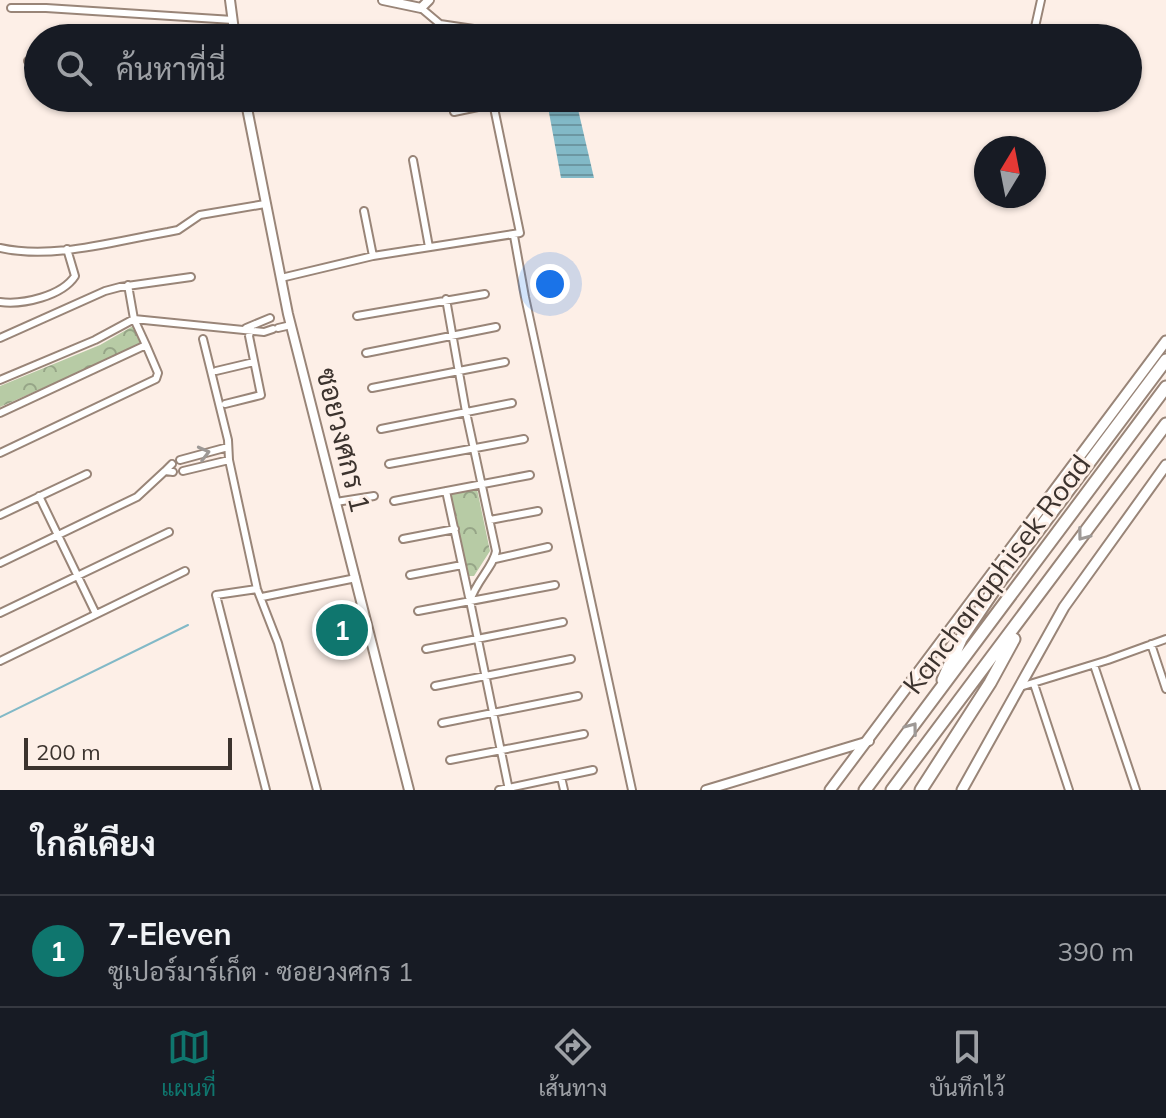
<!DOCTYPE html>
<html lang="th">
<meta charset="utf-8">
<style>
body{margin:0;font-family:Mulish,Sarabun,sans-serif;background:#20242c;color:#f1f3f6}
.compass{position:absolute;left:974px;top:136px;width:72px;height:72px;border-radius:50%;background:#171b24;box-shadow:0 2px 6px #0004;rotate:10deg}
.scale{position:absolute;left:24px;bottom:20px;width:208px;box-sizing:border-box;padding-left:8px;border:4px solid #3c332e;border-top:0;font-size:22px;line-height:28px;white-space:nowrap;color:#3c332e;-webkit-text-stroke:6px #fdefe7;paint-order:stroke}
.you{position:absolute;left:550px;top:284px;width:28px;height:28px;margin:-20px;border:6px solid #fff;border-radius:50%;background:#1a73e8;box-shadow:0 0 0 12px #1a73e833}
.badge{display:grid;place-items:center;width:52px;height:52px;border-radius:50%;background:#0f766e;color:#fff;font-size:26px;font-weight:700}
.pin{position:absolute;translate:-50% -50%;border:4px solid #fff;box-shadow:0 2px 8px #0006}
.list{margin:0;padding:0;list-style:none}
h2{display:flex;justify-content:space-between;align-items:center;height:104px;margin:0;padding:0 32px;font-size:34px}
h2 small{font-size:26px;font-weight:400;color:#9ea1a6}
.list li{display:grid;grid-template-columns:52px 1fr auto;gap:24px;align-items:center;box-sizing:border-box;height:112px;padding:0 32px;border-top:2px solid #363941}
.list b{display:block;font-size:30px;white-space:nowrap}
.list p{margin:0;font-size:26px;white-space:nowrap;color:#9ea1a6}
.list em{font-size:26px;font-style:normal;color:#9ea1a6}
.icon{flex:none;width:44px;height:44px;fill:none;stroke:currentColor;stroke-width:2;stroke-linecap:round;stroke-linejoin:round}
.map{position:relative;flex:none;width:1166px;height:790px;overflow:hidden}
.search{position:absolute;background:#171b24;box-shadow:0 2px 6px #0004;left:24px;right:24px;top:24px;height:88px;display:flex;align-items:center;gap:20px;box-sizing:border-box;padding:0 28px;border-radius:44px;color:#9ea1a6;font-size:30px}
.sheet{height:216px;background:#171b24}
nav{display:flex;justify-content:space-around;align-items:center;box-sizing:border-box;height:112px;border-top:2px solid #363941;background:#171b24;font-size:22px;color:#9ea1a6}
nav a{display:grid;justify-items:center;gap:4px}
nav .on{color:#0f766e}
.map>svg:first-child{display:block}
.forest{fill:url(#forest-crowns)}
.water{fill:url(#water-rules)}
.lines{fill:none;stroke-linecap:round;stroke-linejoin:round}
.stream{stroke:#82b9c7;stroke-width:2}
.minor-casing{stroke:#998578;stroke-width:10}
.tertiary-casing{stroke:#998578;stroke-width:12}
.secondary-casing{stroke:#998578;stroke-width:13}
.motorway-casing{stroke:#998578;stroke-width:15}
.minor{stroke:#fff;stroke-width:6}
.tertiary{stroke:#fff;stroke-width:8}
.secondary{stroke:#fff;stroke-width:9}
.motorway{stroke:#fff;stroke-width:11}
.oneway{stroke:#9e9996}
.labels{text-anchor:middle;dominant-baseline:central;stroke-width:6;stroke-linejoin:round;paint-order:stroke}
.street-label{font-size:28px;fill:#3c332e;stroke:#fdefe7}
</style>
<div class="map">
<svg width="1166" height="790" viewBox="0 0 1166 790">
<defs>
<pattern id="forest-crowns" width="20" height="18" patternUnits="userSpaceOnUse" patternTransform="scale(2)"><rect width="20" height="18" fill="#b7cba5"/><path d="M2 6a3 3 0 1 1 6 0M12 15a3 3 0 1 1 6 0" fill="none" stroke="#96a587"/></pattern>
<pattern id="water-rules" width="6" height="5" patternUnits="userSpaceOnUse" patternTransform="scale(2)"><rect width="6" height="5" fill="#82b9c7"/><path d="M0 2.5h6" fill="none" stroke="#6c97a2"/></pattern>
</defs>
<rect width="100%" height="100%" fill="#fdefe7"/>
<path class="forest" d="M133 326 143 344 0 407V386L100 345Z
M477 489 490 551 474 576H468L451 494Z"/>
<path class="water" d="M577 105 594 178H561L548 107Z"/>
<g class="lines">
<path class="stream" d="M0 717 188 625"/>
<g class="minor-casing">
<path id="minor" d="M11 8H46L233 20
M421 8 440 24 534 38
M1021 32 1035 27 1041 0
M28 61H38
M454 112 521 98
M413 160 429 247
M364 211 373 256
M514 236 525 297 632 790
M0 248C53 260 115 241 168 232L178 230 200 215 265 204
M281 278 373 256 520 233 492 98
M446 299 466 412 496 551C494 566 476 581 470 601L509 790
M0 302C23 305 62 296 75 276L67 249
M357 316 485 294
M246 328 270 318
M278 328 291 325
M0 338 105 291 120 287 191 277
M203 339 228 440 229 460 257 589 278 643 317 790
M366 353 496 327
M216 371 254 362
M0 380 95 340 134 319 264 332 273 329
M372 388 505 362
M225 404 261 395 249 336 251 329
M0 413 146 345 134 319 128 285
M381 429 512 403
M0 453 156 379 158 373 146 345
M180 460 228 447
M172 464 165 471 173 472
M389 464 524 439
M183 471 229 460
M446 491 469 597
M39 496 96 614
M394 501 530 475
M336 502 374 496
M0 515 87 474
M490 520 538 511
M403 539 455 529
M495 559 548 547
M0 563 137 497 165 471
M410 575 462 565
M257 589 216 595 266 790
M262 597 356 578
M418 611 555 585
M0 613 169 532
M1151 644 1166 689
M426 649 563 622
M0 661 185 571
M1094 665 1136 790
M1034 684 1069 790
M435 686 571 659
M1020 687 1108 660 1166 639
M442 723 578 696
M450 760 584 734
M561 777 564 790
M499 790 593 770"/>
</g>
<g class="tertiary-casing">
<path id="tertiary" d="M230 0 235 38
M383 0 421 8 429 0
M245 98 288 314 409 790
M706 790 869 741"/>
</g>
<g class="secondary-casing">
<path id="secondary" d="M830 790 1166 341
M962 790 1064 607 1166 465"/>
</g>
<g class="motorway-casing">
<path id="motorway" d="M943 680 961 639 998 584 1166 360
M865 790 1166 387
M892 790 1166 424
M921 790 990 683 1014 639"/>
</g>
<use href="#minor" class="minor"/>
<use href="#tertiary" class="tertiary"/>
<use href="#secondary" class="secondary"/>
<use href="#motorway" class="motorway"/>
</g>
<defs><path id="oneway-chevron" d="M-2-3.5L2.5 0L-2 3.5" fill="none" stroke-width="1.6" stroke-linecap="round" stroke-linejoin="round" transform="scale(2)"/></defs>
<g class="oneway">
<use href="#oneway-chevron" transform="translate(204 453) rotate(-14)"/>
<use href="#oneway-chevron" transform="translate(1083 535) rotate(127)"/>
<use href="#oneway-chevron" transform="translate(912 728) rotate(-53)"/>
</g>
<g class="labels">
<g class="street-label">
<text transform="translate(344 440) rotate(76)">ซอยวงศกร 1</text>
<text transform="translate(996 574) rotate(-53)">Kanchanaphisek Road</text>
</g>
</g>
</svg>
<svg class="compass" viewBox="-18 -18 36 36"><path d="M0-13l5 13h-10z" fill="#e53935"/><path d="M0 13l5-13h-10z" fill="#9ea1a6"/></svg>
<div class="scale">200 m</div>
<div class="you"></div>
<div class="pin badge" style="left:342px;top:630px">1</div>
<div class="search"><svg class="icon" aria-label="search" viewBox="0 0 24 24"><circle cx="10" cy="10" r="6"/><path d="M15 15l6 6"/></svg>ค้นหาที่นี่</div>
</div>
<section class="sheet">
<h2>ใกล้เคียง<small></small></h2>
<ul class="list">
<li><span class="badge">1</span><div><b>7-Eleven</b><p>ซูเปอร์มาร์เก็ต · ซอยวงศกร 1</p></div><em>390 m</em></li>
</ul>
</section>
<nav>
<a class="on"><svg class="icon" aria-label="map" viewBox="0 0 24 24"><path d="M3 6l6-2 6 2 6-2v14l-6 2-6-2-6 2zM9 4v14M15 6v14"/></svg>แผนที่</a>
<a><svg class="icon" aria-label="directions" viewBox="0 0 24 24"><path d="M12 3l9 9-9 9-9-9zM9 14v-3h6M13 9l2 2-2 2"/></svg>เส้นทาง</a>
<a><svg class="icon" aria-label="saved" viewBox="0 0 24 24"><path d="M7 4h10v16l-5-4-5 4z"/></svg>บันทึกไว้</a>
</nav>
